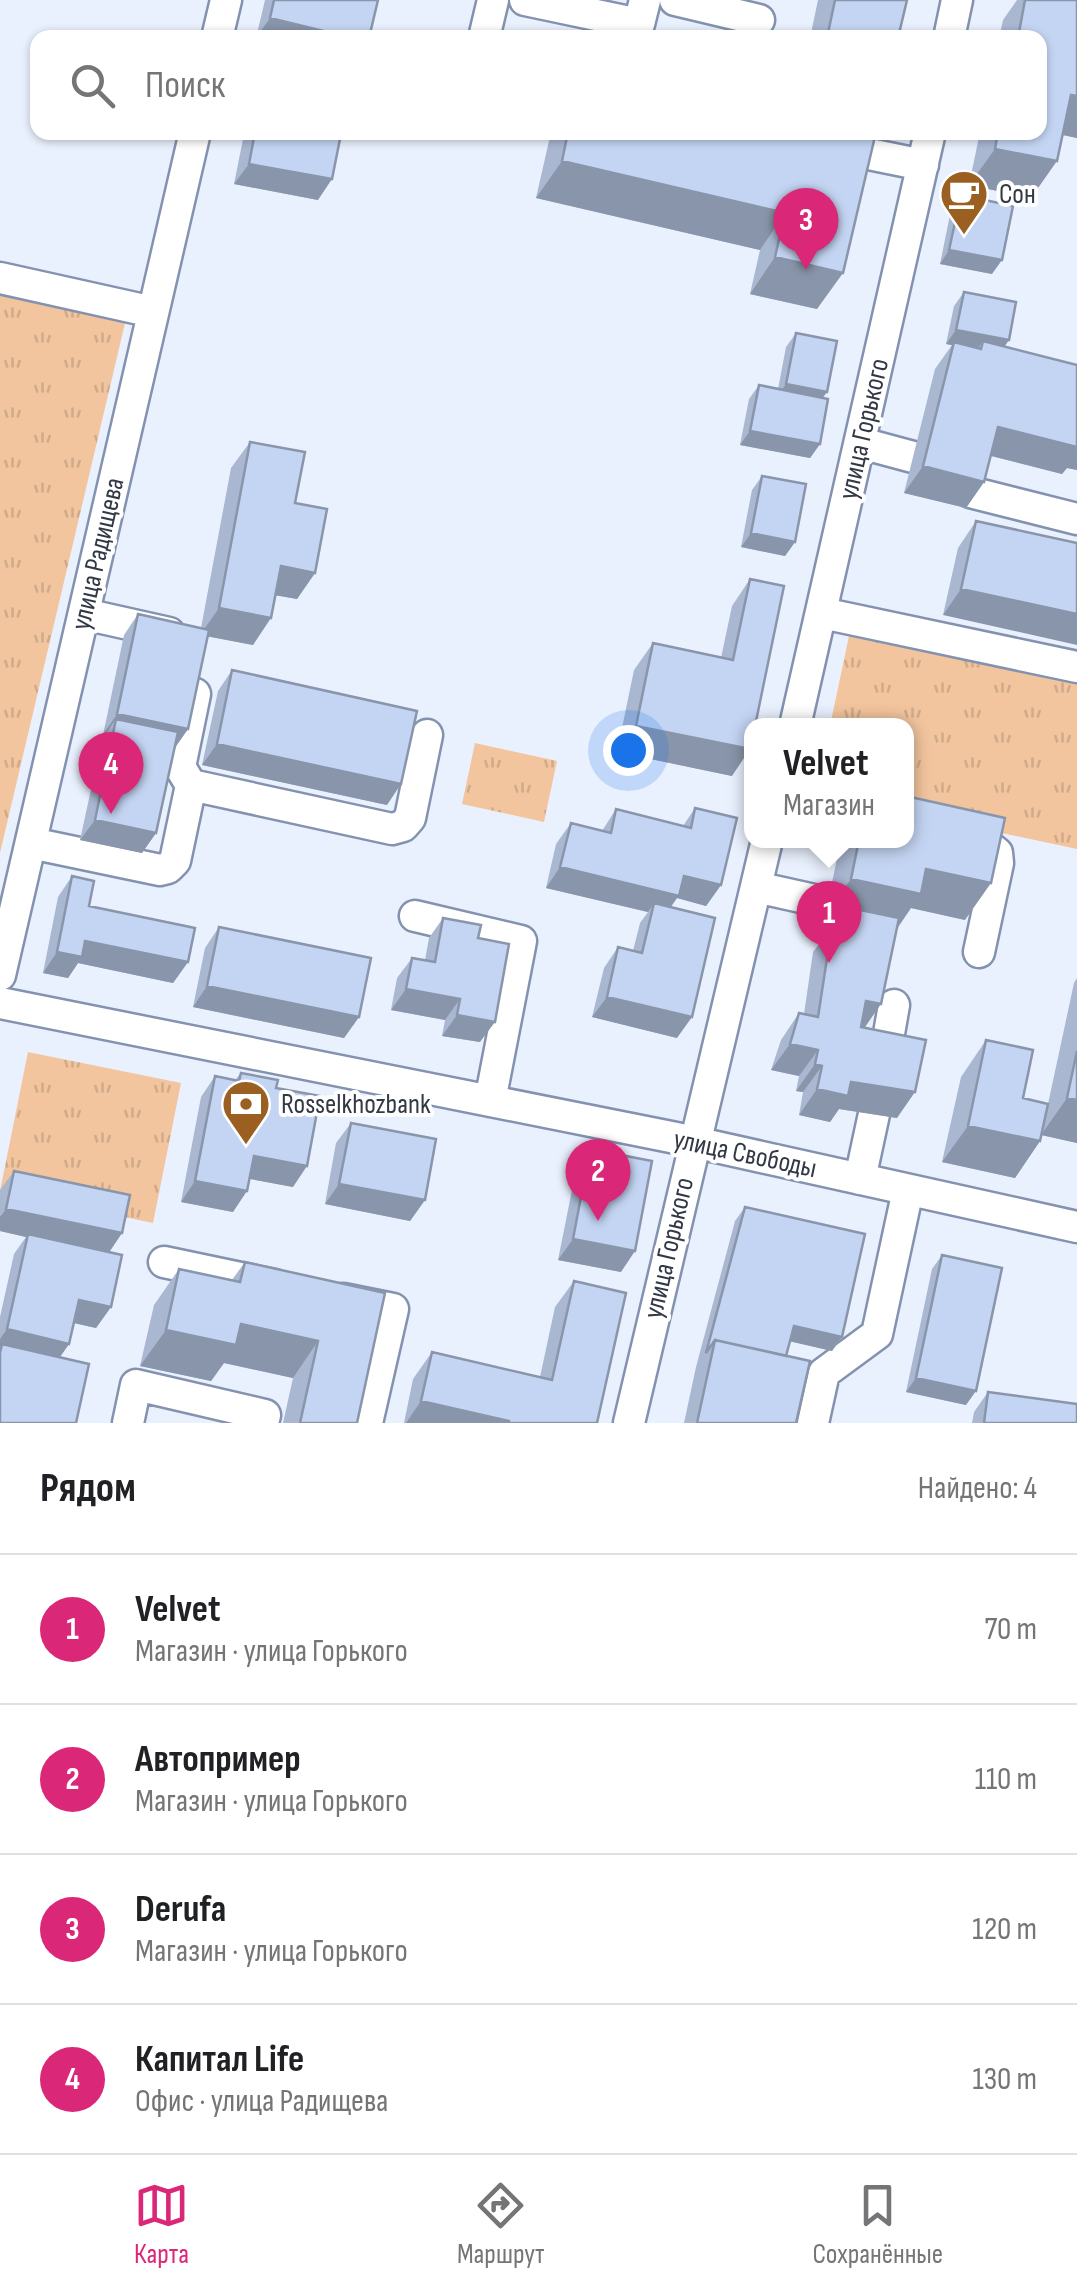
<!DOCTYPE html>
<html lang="ru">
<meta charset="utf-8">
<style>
body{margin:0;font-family:"Sofia Sans Condensed",sans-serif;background:#f6f6f6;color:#202124}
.you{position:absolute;left:628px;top:750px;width:35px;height:35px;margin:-25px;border:8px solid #fff;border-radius:50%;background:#1a73e8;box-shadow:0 0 0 15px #1a73e833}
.badge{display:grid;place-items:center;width:65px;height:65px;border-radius:50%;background:#db2777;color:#fff;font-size:32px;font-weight:700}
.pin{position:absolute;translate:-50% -82px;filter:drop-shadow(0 2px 5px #0008)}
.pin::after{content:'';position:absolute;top:52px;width:35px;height:30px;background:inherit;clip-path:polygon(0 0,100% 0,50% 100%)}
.popup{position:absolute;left:744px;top:718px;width:170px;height:130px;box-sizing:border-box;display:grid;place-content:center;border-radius:20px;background:#fff;filter:drop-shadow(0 2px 8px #0005);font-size:32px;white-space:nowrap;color:#757577}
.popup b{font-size:38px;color:#202124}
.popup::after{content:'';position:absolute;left:50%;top:100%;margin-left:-20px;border:20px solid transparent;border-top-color:#fff}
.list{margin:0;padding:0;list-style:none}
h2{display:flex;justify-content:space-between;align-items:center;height:130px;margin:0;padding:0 40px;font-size:42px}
h2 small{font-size:32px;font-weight:400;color:#757577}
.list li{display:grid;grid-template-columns:65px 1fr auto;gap:30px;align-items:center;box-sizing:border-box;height:150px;padding:0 40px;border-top:2px solid #e0e0e0}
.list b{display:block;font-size:38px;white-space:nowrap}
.list p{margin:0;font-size:32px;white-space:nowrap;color:#757577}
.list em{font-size:32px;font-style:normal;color:#757577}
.icon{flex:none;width:55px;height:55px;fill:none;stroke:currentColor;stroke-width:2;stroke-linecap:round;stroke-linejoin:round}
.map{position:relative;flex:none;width:1077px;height:1423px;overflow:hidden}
.search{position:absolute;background:#fff;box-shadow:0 2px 8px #0004;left:30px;right:30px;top:30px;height:110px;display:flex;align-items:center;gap:25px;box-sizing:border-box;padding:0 35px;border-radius:20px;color:#757577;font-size:38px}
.sheet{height:730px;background:#fff}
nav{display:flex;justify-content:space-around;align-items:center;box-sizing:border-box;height:140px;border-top:2px solid #e0e0e0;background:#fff;font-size:28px;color:#757577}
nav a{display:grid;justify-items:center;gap:5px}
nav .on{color:#db2777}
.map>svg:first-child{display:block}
.park{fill:url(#park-tufts)}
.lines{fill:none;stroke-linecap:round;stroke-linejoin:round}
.minor-casing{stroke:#8393af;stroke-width:35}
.minor{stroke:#fff;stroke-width:30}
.wall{fill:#a9b7d1}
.shaded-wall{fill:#8995aa}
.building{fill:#c4d5f3;stroke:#8995aa;stroke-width:2.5}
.labels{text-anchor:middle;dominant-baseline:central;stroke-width:8;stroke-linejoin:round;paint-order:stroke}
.poi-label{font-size:28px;fill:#323945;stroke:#fff;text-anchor:start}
.street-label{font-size:28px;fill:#323945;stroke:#fff}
</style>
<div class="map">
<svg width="1077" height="1423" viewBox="0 0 1077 1423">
<defs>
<pattern id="park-tufts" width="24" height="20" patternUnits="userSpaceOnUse" patternTransform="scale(2.5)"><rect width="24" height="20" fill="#f2c59e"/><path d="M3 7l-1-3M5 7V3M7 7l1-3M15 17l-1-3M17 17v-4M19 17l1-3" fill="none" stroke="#d0aa89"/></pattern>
</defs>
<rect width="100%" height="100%" fill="#eaf1fe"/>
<path class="park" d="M0 289 126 319 0 853Z
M850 631 1077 679V849L907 813 906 726H830Z
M475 743 557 761 544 822 462 804Z
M28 1052 181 1083 153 1223 0 1191Z"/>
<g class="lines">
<g class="minor-casing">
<path id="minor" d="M525 0 639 24 645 0
M675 0 759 20
M217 38 226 0
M484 38 493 0
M949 38 957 0
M854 151 923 165
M0 278 153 312
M861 443 913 457
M970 492 1077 519
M822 613 1077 667
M84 614 169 633
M795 726 930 132
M191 785 180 767 195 694
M906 830 992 849 997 853 998 863 979 952
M31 843 160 870 168 868 175 861 191 785 392 829 403 826 410 818 427 735
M756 887 828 903
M415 916 521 941 490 1101
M0 975 195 132
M0 1003 676 1138 1077 1227
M884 1062 894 1005
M860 1179 874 1114
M164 1262 274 1285
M343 1299 393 1309 367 1423
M128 1423 136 1385 265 1415 263 1423
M629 1423 767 840
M813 1423 824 1373 877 1334 908 1190"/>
</g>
<use href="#minor" class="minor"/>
</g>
<path class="wall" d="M265 0H378L369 38H256Z
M818 0H907L898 38H810Z
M1017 0H1077V138L1062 135 1031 198 969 185 980 132H1040V38H999L1003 20Z
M247 132H330L318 200 234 184 243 139Z
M551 132H876L817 309 750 294 760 250 536 198Z
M961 195 992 274 940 264 951 210Z
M964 292 1009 340 1004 347 1077 365V470L1067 468 1062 474 991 456 984 482 966 508 904 493 935 369 952 345 946 344 954 306Z
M796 333 823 398 820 444 810 458 740 445 749 399 759 385 778 389 786 347Z
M250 442 295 503 315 573 297 599 276 595 253 645 207 636 188 729 175 748 156 833 142 853 80 840 102 739 105 735H103L124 635 138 614 201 628 231 468Z
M762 476 795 542 785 556 741 547 752 490Z
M976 521 1077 543 943 615 958 548Z
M750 579 732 776 617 752 634 670 653 643 721 658 732 606Z
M232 670 387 805 202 765 218 691Z
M695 808 721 885 706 906 677 898 671 907 677 1038 592 1017 604 968 618 947 633 951 640 923 648 912 546 888 556 844 571 823 602 831 616 809 683 826Z
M841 840H906L965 920 911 908 897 929 865 1027 897 1118 839 1109 830 1122 799 1115 803 1092 796 1091 799 1076 771 1070 781 1040 799 1013 804 1014 813 952 820 943 822 932 833 917 825 915Z
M72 876 89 906 188 962 173 983 78 963 68 978 43 973 58 897Z
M443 918 478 938 480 1042 442 1036 445 1020 391 1010 397 978 412 958 425 960 429 938Z
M219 927 359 1017 344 1038 193 1007 205 948Z
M1077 978V1143L1042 1135 1040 1141 1015 1178 942 1162 961 1077 986 1040 1023 1098 1048 1104 1074 983Z
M241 1073 276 1088 293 1187 250 1179 233 1212 181 1202 201 1097 215 1076 235 1080Z
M351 1123 425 1200 410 1221 325 1204 336 1143Z
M590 1149 621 1272 558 1260 576 1170Z
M14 1171 122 1233 109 1252 111 1307 96 1328 74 1323 69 1344 60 1357 0 1423V1317L14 1254 26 1237 0 1231V1190Z
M745 1207 842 1337 832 1351 790 1341 786 1356 796 1423H684L696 1367 735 1221Z
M942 1255 966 1405 906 1392 932 1269Z
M245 1262 385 1293 357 1423H283L293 1378 224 1363 211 1381 140 1366 154 1305 179 1269 232 1280Z
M574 1281 597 1423H404L413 1379 432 1352 540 1377 555 1307Z
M988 1392 1077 1423H972L974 1412Z"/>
<path class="shaded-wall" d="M270 18 352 38H256Z
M1071 95 1077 96V138L1045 131Z
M995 149 1057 161 1031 198 969 185Z
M562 161 785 213 760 250 536 198Z
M249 164 332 179 318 200 234 184Z
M949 250 1002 260 992 274 940 264Z
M775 257 843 273 817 309 750 294Z
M956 330 1009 340 999 354 983 341 977 350 946 344Z
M786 384 827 392 817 406 776 398Z
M998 427 1077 447V470L1067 468 1062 474 980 453Z
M750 431 820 444 810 458 740 445Z
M923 466 984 482 966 508 904 493Z
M751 533 795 542 785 556 741 547Z
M281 566 315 573 297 599 262 593Z
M961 589 1077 614V645L943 615Z
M219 608 271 618 253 645 200 635Z
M117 714 188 729 173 750 116 719 105 735H103Z
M636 726 750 749 732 776 617 752Z
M217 744 401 784 387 805 202 765Z
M95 820 156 833 142 853 80 840Z
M560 867 684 876 721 885 706 906 677 898 664 916 654 903 648 912 546 888Z
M926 869 991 883 965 920 911 908 895 931 841 906 833 917 825 915 851 879Z
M85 941 188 962 173 983 78 963 68 978 43 973 57 952Z
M207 986 359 1017 344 1038 193 1007Z
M406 989 460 999 445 1020 391 1010Z
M607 997 692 1017 677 1038 592 1017Z
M866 1001 881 1004 863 1030 848 1027Z
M457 1015 495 1022 480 1042 442 1036Z
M790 1044 818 1050 799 1076 771 1070Z
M815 1064 822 1066 803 1092 796 1091Z
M851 1082 915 1092 897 1118 839 1109 830 1122 799 1115 817 1089Z
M1067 1098 1077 1100V1143L1041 1135Z
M968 1126 1040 1141 1015 1178 942 1162Z
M254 1156 307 1166 293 1187 240 1177Z
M195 1181 247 1191 233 1212 181 1202Z
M339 1184 425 1200 410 1221 325 1204Z
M6 1209 122 1233 108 1254 28 1234 26 1237 0 1231V1217Z
M573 1239 635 1251 621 1272 558 1260Z
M79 1300 111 1307 96 1328 65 1321Z
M241 1324 318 1341 293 1378 224 1363 211 1381 140 1366 166 1330Z
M794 1326 842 1337 832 1351 784 1340Z
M7 1329 69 1344 55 1364 2 1344 0 1347V1339Z
M916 1378 976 1391 966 1405 906 1392Z
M421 1401 509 1421 508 1423H406Z"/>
<path class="building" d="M274 0H378L369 38H352L270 18Z
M835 0H907L898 38H827Z
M1025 0H1077V96L1071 95 1057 161 995 149 998 132H1040V38H1018Z
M255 132H330L341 134 332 179 249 164Z
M568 132H797L804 134V132H876L843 273 775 257 785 213 562 161Z
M961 195 1013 206 1002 260 949 250Z
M964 292 1016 302 1009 340 956 330Z
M796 333 837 341 827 392 786 384Z
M983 341 1077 365V447L998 427 984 482 923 466 954 342 981 349Z
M759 385 828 399 820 444 750 431Z
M250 442 305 452 295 503 327 509 315 573 281 566 271 618 219 608Z
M762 476 806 484 795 542 751 533Z
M976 521 1077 543V614L961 589Z
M750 579 784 586 755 726H752L750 749 636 726 653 643 733 660Z
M138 614 209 630 188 729 117 714Z
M232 670 417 711 401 784 217 744Z
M116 719 178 732 156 833 95 820Z
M906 796 1005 818 991 883 926 869 921 894 851 879 859 840H906Z
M695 808 737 818 721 885 684 876 679 896 560 867 571 823 611 833 616 809 691 828Z
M72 876 94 881 89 906 195 928 188 962 85 941 82 957 57 952Z
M654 903 715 918 692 1017 607 997 618 947 642 953Z
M841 906 899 918 881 1004 866 1001 861 1027 926 1040 915 1092 851 1082 848 1096 817 1089 822 1066 815 1064 818 1050 790 1044 799 1013 818 1017 832 926 836 927Z
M443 918 481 925 478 938 509 944 495 1022 457 1015 460 999 406 989 412 958 435 962Z
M219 927 371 958 359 1017 207 986Z
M986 1040 1033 1050 1023 1098 1048 1104 1040 1141 968 1126Z
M1077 1051V1100L1067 1098Z
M241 1073 278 1080 276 1088 320 1096 307 1166 254 1156 247 1191 195 1181 215 1076 239 1081Z
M351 1123 436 1139 425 1200 339 1184Z
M590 1149 652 1161 635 1251 573 1239Z
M14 1171 130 1195 122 1233 6 1209Z
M745 1207 865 1234 842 1337 794 1326 786 1356 715 1340 706 1353Z
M28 1234 122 1255 111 1307 79 1300 69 1344 7 1329Z
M942 1255 1002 1268 976 1391 916 1378Z
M245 1262 385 1293 357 1423H300L318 1341 241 1324 236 1345 166 1330 179 1269 240 1282Z
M574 1281 626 1293 597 1423H509V1421L421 1401 432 1352 552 1380Z
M715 1340 810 1361 796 1423H697Z
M2 1344 89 1364 76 1423H0V1353Z
M988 1392 1077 1404V1423H984Z"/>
<defs>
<g id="cafe-pin" transform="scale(2.5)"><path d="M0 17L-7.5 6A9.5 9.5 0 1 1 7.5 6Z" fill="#9b6021" stroke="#fff"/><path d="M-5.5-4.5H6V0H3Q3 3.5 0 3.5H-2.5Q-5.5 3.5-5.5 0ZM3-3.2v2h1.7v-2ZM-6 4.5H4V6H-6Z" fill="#fff"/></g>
<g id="bank-pin" transform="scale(2.5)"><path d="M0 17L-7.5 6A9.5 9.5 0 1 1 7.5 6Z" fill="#9b6021" stroke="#fff"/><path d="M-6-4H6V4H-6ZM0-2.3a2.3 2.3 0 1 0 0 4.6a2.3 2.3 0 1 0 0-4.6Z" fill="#fff"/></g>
</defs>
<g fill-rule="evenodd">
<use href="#cafe-pin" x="964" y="194"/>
<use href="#bank-pin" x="246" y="1104"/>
</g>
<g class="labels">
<g class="poi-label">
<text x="999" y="194">Сон</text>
<text x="281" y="1104">Rosselkhozbank</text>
</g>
<g class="street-label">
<text transform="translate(864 429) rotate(-77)">улица Горького</text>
<text transform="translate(98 554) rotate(-77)">улица Радищева</text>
<text transform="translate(745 1154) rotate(12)">улица Свободы</text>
<text transform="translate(669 1248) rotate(-77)">улица Горького</text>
</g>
</g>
</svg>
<div class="you"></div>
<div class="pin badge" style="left:829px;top:963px">1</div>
<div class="popup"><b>Velvet</b>Магазин</div>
<div class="pin badge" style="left:598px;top:1221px">2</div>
<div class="pin badge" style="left:806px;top:270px">3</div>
<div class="pin badge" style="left:111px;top:814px">4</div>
<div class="search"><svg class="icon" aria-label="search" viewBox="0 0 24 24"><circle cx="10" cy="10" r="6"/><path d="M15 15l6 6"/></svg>Поиск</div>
</div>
<section class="sheet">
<h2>Рядом<small>Найдено: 4</small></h2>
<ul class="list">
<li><span class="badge">1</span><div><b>Velvet</b><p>Магазин · улица Горького</p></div><em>70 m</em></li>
<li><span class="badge">2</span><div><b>Автопример</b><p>Магазин · улица Горького</p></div><em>110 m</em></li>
<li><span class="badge">3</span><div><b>Derufa</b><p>Магазин · улица Горького</p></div><em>120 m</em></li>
<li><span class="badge">4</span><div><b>Капитал Life</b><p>Офис · улица Радищева</p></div><em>130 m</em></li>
</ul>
</section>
<nav>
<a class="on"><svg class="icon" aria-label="map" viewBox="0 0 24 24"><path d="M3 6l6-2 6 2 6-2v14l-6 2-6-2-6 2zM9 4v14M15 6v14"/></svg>Карта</a>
<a><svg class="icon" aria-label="directions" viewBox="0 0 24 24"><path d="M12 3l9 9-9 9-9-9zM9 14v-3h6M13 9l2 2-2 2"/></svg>Маршрут</a>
<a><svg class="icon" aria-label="saved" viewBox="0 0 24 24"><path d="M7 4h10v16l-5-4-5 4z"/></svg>Сохранённые</a>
</nav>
